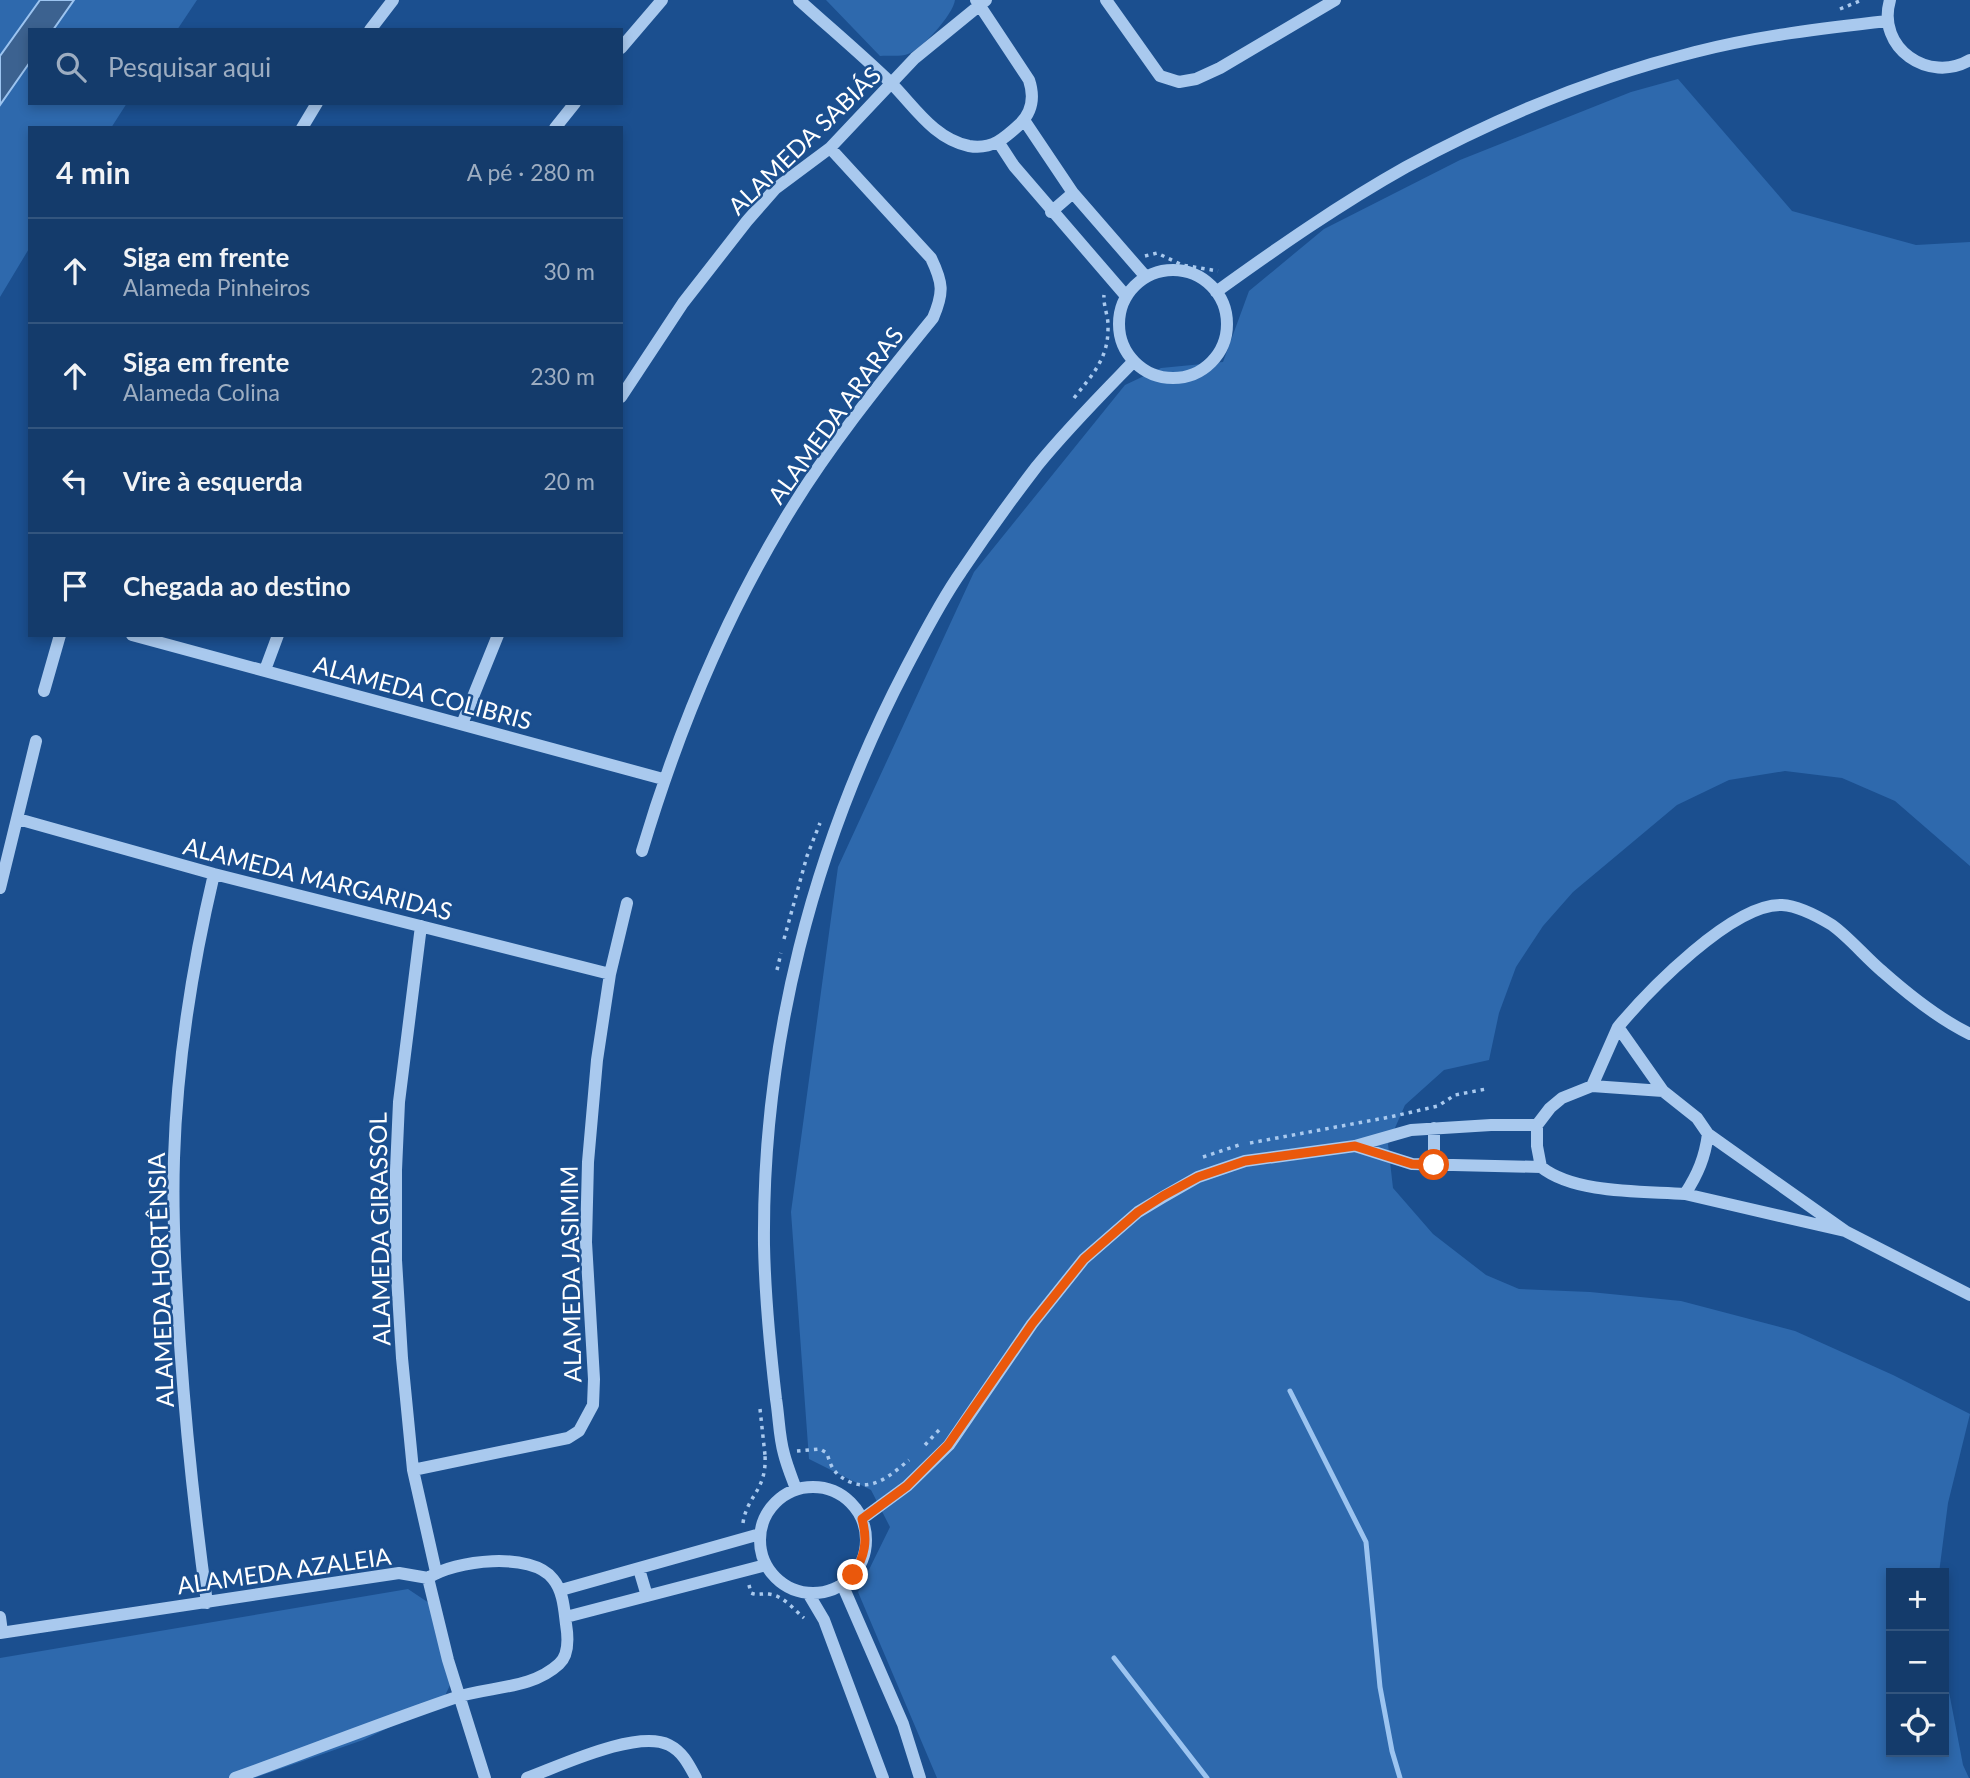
<!DOCTYPE html>
<html lang="pt">
<meta charset="utf-8">
<style>
body{margin:0;font-family:Lato,sans-serif;background:#214673;color:#f1f3f6}
.controls{position:absolute;right:21px;bottom:21px;display:grid;overflow:hidden;border-radius:0px;box-shadow:0 4px 10px #0003}
.controls button{width:63px;height:63px;display:grid;place-items:center;padding:0;border:0;border-bottom:2px solid #33557e;background:#143b6b;color:#f1f3f6;font:35px sans-serif}
.stop{position:absolute;width:21px;height:21px;margin:-16px;border:5px solid #ea580c;border-radius:50%;background:#fff}
.stop.end{background:#ea580c;border-color:#fff;box-shadow:0 2px 7px #0008}
.list{margin:0;padding:0;list-style:none}
h2{display:flex;justify-content:space-between;align-items:center;height:91px;margin:0;padding:0 28px;font-size:30px}
h2 small{font-size:23px;font-weight:400;color:#9dadc1}
.list li{display:grid;grid-template-columns:46px 1fr auto;gap:21px;align-items:center;box-sizing:border-box;height:105px;padding:0 28px;border-top:2px solid #33557e}
.list b{display:block;font-size:26px;white-space:nowrap}
.list p{margin:0;font-size:23px;white-space:nowrap;color:#9dadc1}
.list em{font-size:23px;font-style:normal;color:#9dadc1}
.icon{flex:none;width:38px;height:38px;fill:none;stroke:currentColor;stroke-width:2;stroke-linecap:round;stroke-linejoin:round}
.map{position:relative;flex:none;width:1970px;height:1778px;overflow:hidden}
.search{position:absolute;background:#143b6b;box-shadow:0 4px 10px #0003;left:28px;top:28px;width:595px;height:77px;display:flex;align-items:center;gap:18px;box-sizing:border-box;padding:0 24px;border-radius:0px;color:#9dadc1;font-size:26px}
.panel{position:absolute;background:#143b6b;box-shadow:0 4px 10px #0003;left:28px;top:126px;width:595px;height:511px;border-radius:0px}
.map>svg:first-child{display:block}
.green{fill:#2e69ad}
.water{fill:#3c6290;stroke:#9cc4f0;stroke-width:2}
.lines{fill:none;stroke-linecap:round;stroke-linejoin:round}
.stream{stroke:#9cc4f0;stroke-width:5}
.path{stroke:#a9c9ee;stroke-width:3.5;stroke-dasharray:3.5 5;stroke-linecap:butt}
.minor{stroke:#a9c9ee;stroke-width:12}
.route{stroke:#ea580c;stroke-width:9}
.labels{text-anchor:middle;dominant-baseline:central;stroke-width:5;stroke-linejoin:round;paint-order:stroke}
.street-label{font-size:24px;fill:#fff;stroke:#1b4f8f}
</style>
<div class="map">
<svg width="1970" height="1778" viewBox="0 0 1970 1778">
<rect width="100%" height="100%" fill="#1b4f8f"/>
<path class="green" d="M0 0H40L0 56Z
M74 0H197L177 30H53Z
M826 0H955C953 15 922 49 908 54 900 57 888 55 880 56Z
M30 62V103H127L111 128H30V247L0 297V105Z
M1678 79 1792 211 1916 245 1970 242V866L1895 801 1842 778 1785 771 1729 780 1677 805 1573 892 1543 926 1516 967 1499 1013 1489 1060 1444 1070 1405 1105 1388 1144 1393 1188 1433 1234 1486 1275 1519 1289 1590 1292 1681 1301 1795 1331 1893 1375 1970 1414 1948 1503 1939 1573H1891V1752H1944V1666L1963 1765 1969 1778H937L858 1592 890 1527 871 1490 809 1459 791 1212 838 867 974 572 1125 385 1161 368 1223 362 1249 291 1324 229 1460 160 1631 92Z
M408 1589 429 1603 451 1683 442 1702 363 1740 254 1778H0V1658Z"/>
<path class="water" d="M40 0H74L53 30H30V62L0 105V56Z"/>
<g class="lines">
<path class="stream" d="M1290 1391 1366 1542 1380 1687 1392 1751 1400 1778
M1114 1658 1207 1778"/>
<path class="path" d="M1840 9 1862 0
M1145 256 1157 253 1182 265 1218 271
M1074 398C1092 375 1108 359 1108 329 1109 317 1103 306 1104 295
M784 939 807 856 820 823
M777 970 781 953
M1250 1143 1390 1117 1438 1106 1455 1095 1486 1089
M1203 1157 1239 1145
M760 1409 765 1455
M925 1445 939 1430
M797 1451 820 1449 827 1453C831 1468 835 1475 850 1482 873 1492 892 1474 909 1460
M743 1523C747 1495 767 1491 765 1455
M749 1585 751 1593C758 1596 761 1593 769 1594 784 1596 793 1609 804 1618"/>
<path class="minor" d="M799 0C830 28 861 54 891 83 914 106 934 139 969 146 992 150 1005 138 1020 124 1033 111 1034 95 1029 80L976 0
M1106 0 1160 76 1179 82 1196 79 1220 68 1335 0
M1890 0C1876 48 1929 84 1970 60
M370 30 393 0
M621 48 662 0
M1024 120 1073 193 1146 277
M302 128 317 103
M555 128 575 103
M999 143 1014 166 1126 296
M1051 212 1073 193
M1119 324a54 54 0 1 1 108 0a54 54 0 1 1-108 0Z
M1216 292C1277 248 1340 204 1406 167 1496 118 1595 77 1695 52 1758 36 1823 28 1888 21
M621 397 683 303 747 221 775 189 830 148 915 58 986 0
M132 635 663 779
M265 670 278 635
M44 691 60 635
M462 724 498 635
M18 819 214 874 610 974
M642 851C676 737 721 626 782 524 825 451 880 383 933 318 944 292 943 283 931 258L830 148
M0 888 36 741
M421 926 399 1102 396 1170V1260L402 1358 413 1470 436 1572
M1618 1027C1648 991 1733 903 1782 905 1798 906 1819 917 1832 925 1850 938 1866 958 1883 972 1909 995 1939 1019 1970 1034
M1592 1086 1618 1027 1663 1091
M1434 1128V1165
M1355 1146 1412 1164 1541 1167C1575 1194 1642 1191 1685 1194 1698 1174 1705 1157 1708 1134
M1541 1167 1537 1146V1125L1550 1108 1562 1098 1592 1086 1663 1091 1697 1118 1708 1134 1845 1231 1685 1194
M1845 1231 1970 1295
M413 1470 568 1438 579 1431 593 1405 594 1379 586 1242 588 1162 597 1060 610 974 627 903
M760 1540a53 53 0 1 1 106 0a53 53 0 1 1-106 0Z
M796 1489C792 1478 787 1466 784 1454 779 1437 779 1417 776 1399 770 1348 765 1297 764 1245 762 1044 813 846 906 668 923 636 940 602 961 572 985 536 1011 500 1037 466 1067 429 1100 396 1133 362
M862 1519 907 1486 949 1445 1032 1324 1084 1259 1138 1212 1163 1197 1198 1177 1245 1161 1355 1146 1411 1130 1491 1125H1537
M639 1569 647 1596
M428 1578 448 1660 485 1778
M842 1584 903 1724 920 1778
M561 1590 760 1534
M808 1593 824 1620 883 1778
M207 1603C195 1516 186 1431 180 1344 176 1282 172 1220 174 1158 177 1062 192 967 214 874
M0 1617 2 1632
M566 1617 766 1565
M0 1633 399 1573 428 1578C454 1560 532 1551 553 1579 563 1591 564 1608 566 1624 568 1636 569 1655 559 1664 531 1690 489 1686 454 1698 381 1723 308 1752 235 1778
M527 1778C560 1766 637 1729 669 1745 683 1752 689 1765 696 1778"/>
</g>
<g class="lines">
<path class="route" d="M853 1575C865 1556 868 1541 862 1519L907 1486 948 1445 1032 1324 1084 1259 1138 1212 1163 1196 1198 1177 1245 1161 1355 1146 1412 1164 1434 1165"/>
</g>
<g class="labels">
<g class="street-label">
<text transform="translate(804 140) rotate(-44)">ALAMEDA SABIÁS</text>
<text transform="translate(835 415) rotate(-54)">ALAMEDA ARARAS</text>
<text transform="translate(423 692) rotate(15)">ALAMEDA COLIBRIS</text>
<text transform="translate(318 878) rotate(14)">ALAMEDA MARGARIDAS</text>
<text transform="translate(379 1229) rotate(-91)">ALAMEDA GIRASSOL</text>
<text transform="translate(570 1274) rotate(-91)">ALAMEDA JASIMIM</text>
<text transform="translate(160 1280) rotate(-92)">ALAMEDA HORTÊNSIA</text>
<text transform="translate(284 1570) rotate(-8)">ALAMEDA AZALEIA</text>
</g>
</g>
</svg>
<div class="controls">
<button>+</button>
<button>−</button>
<button><svg class="icon" aria-label="locate" viewBox="0 0 24 24"><circle cx="12" cy="12" r="6"/><path d="M12 2v4M12 18v4M2 12h4M18 12h4"/></svg></button>
</div>
<div class="stop" style="left:1434px;top:1165px"></div>
<div class="stop end" style="left:853px;top:1575px"></div>
<div class="search"><svg class="icon" aria-label="search" viewBox="0 0 24 24"><circle cx="10" cy="10" r="6"/><path d="M15 15l6 6"/></svg>Pesquisar aqui</div>
<section class="panel">
<h2>4 min<small>A pé · 280 m</small></h2>
<ul class="list">
<li><svg class="icon" aria-label="ahead" viewBox="0 0 24 24"><path d="M12 20V5M6 11l6-6 6 6"/></svg><div><b>Siga em frente</b><p>Alameda Pinheiros</p></div><em>30 m</em></li>
<li><svg class="icon" aria-label="ahead" viewBox="0 0 24 24"><path d="M12 20V5M6 11l6-6 6 6"/></svg><div><b>Siga em frente</b><p>Alameda Colina</p></div><em>230 m</em></li>
<li><svg class="icon" aria-label="left" viewBox="0 0 24 24"><path d="M17 20v-9H6M10 6l-5 5 5 5"/></svg><div><b>Vire à esquerda</b></div><em>20 m</em></li>
<li><svg class="icon" aria-label="arrive" viewBox="0 0 24 24"><path d="M6 21V4h12l-3 4 3 4H6"/></svg><div><b>Chegada ao destino</b></div></li>
</ul>
</section>
</div>
